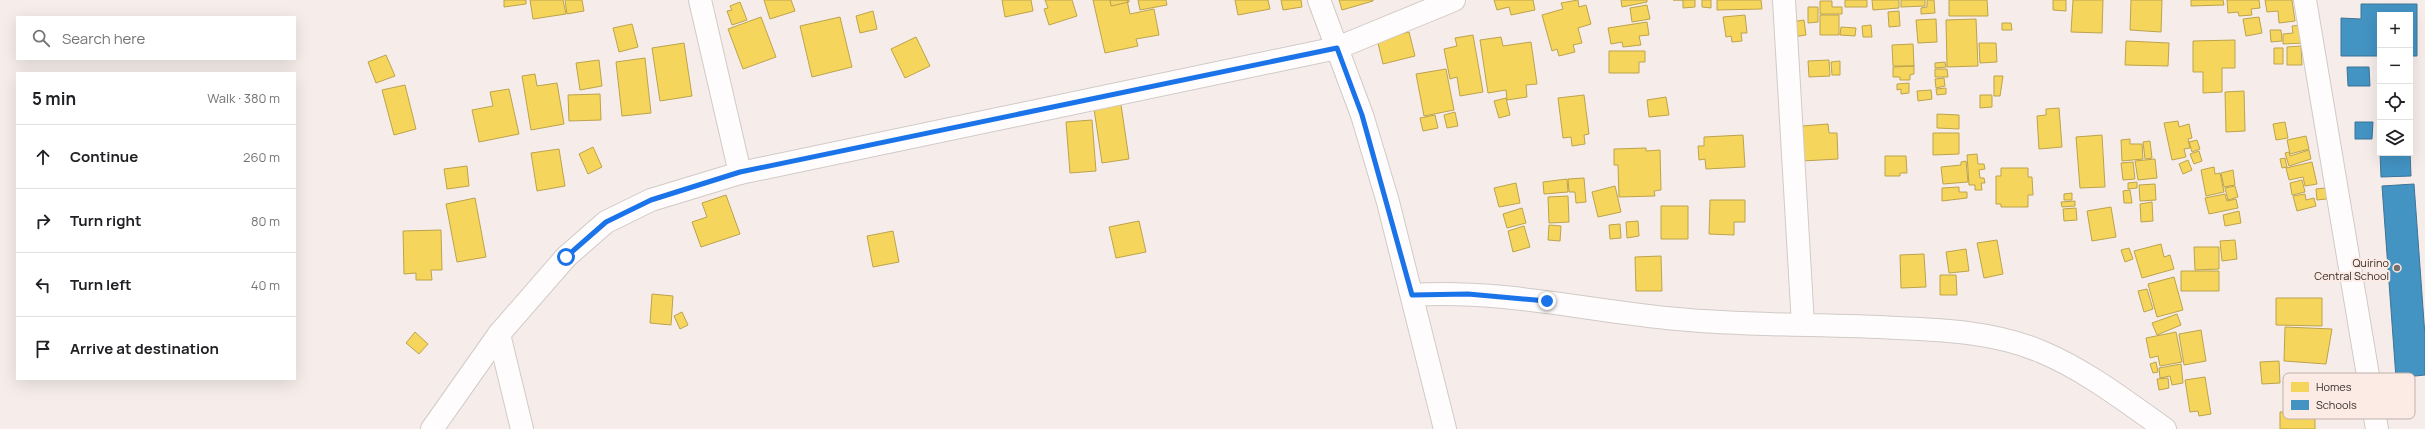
<!DOCTYPE html>
<meta charset="utf-8">
<style>
body{margin:0;font-family:Manrope,sans-serif;background:#f2f2f2;color:#202124}
.controls{position:absolute;right:12px;top:12px;display:grid;overflow:hidden;border-radius:0px;box-shadow:0 4px 16px #0002}
.controls button{width:36px;height:36px;display:grid;place-items:center;padding:0;border:0;border-bottom:1px solid #e0e0e0;background:#fff;color:#202124;font:20px sans-serif}
.stop{position:absolute;width:12px;height:12px;margin:-9px;border:3px solid #1a73e8;border-radius:50%;background:#fff}
.stop.end{background:#1a73e8;border-color:#fff;box-shadow:0 1px 4px #0008}
.list{margin:0;padding:0;list-style:none}
h2{display:flex;justify-content:space-between;align-items:center;height:52px;margin:0;padding:0 16px;font-size:17px}
h2 small{font-size:13px;font-weight:400;color:#757577}
.list li{display:grid;grid-template-columns:26px 1fr auto;gap:12px;align-items:center;box-sizing:border-box;height:64px;padding:0 16px;border-top:1px solid #e0e0e0}
.list b{display:block;font-size:15px;white-space:nowrap}
.list em{font-size:13px;font-style:normal;color:#757577}
.icon{flex:none;width:22px;height:22px;fill:none;stroke:currentColor;stroke-width:2;stroke-linecap:round;stroke-linejoin:round}
.map{position:relative;flex:none;width:2425px;height:429px;overflow:hidden}
.search{position:absolute;background:#fff;box-shadow:0 4px 16px #0002;left:16px;top:16px;width:280px;height:44px;display:flex;align-items:center;gap:10px;box-sizing:border-box;padding:0 14px;border-radius:0px;color:#757577;font-size:15px}
.panel{position:absolute;background:#fff;box-shadow:0 4px 16px #0002;left:16px;top:72px;width:280px;height:308px;border-radius:0px}
.map>svg:first-child{display:block}
.homes{fill:#f6d55c;stroke:#bca34d}
.schools{fill:#4393c3;stroke:#3e7495}
.lines{fill:none;stroke-linecap:round;stroke-linejoin:round}
.minor-casing{stroke:#d1cac7;stroke-width:24}
.secondary-casing{stroke:#d1cac7;stroke-width:24}
.minor{stroke:#fefcfc;stroke-width:22}
.secondary{stroke:#fefcfc;stroke-width:22}
.route{stroke:#1a73e8;stroke-width:5}
.poi-dot{fill:#77706d;stroke:#fceae4;stroke-width:1.5}
.labels{text-anchor:middle;dominant-baseline:central;stroke-width:4;stroke-linejoin:round;paint-order:stroke}
.poi-label{font-size:11px;fill:#332d2a;stroke:#fceae4;text-anchor:end}
.key{fill:#fceae4;stroke:#c0b1ac;stroke-width:1}
.key-label{font-size:11px;fill:#332d2a}
</style>
<div class="map">
<svg width="2425" height="429" viewBox="0 0 2425 429">
<rect width="100%" height="100%" fill="#f6edea"/>
<path class="homes" d="M504 0H526V4L504 7Z
M530 0H563L566 14 533 19Z
M565 0H582L584 11 567 14Z
M764 0H791L795 11 770 19Z
M1002 0H1031L1033 11 1005 17Z
M1045 0H1072L1077 16 1049 25 1044 9 1048 8Z
M1093 0H1127L1130 14 1154 9 1159 35 1136 39 1138 46 1105 53Z
M1110 0H1129V2L1111 6Z
M1138 0H1166L1167 5 1140 10Z
M1235 0H1268L1270 9 1238 15Z
M1281 0H1301L1302 7 1283 10Z
M1339 0H1373V1L1342 10Z
M1494 0H1533L1535 10 1511 15 1509 7 1497 10Z
M1578 0 1579 7 1586 5 1591 24 1578 28 1582 43 1573 45 1575 52 1559 56 1557 49 1552 51 1542 15 1563 9 1561 3Z
M1621 0H1647V2L1622 7Z
M1673 0H1695V7L1683 8V0Z
M1702 0H1711V8L1702 7Z
M1717 0H1761L1762 9 1717 10Z
M1845 0H1867V7H1845Z
M1872 0H1899V8L1873 10Z
M1901 0H1925V6L1901 7Z
M1927 0H1934L1935 13 1921 14V8L1927 7Z
M1949 0H1987L1988 16H1949Z
M2053 0H2066V11L2053 10Z
M2073 0H2103L2102 33 2071 32Z
M2131 0H2162L2161 32 2130 30Z
M2191 0H2223L2224 5 2191 6Z
M2227 0H2259L2260 8 2251 9 2252 15 2239 16 2238 12 2228 13Z
M2265 0H2292L2295 21 2279 23 2278 11 2267 12Z
M1820 1H1832V7H1842V14H1820Z
M740 2 747 20 732 25 727 11 732 10 730 6Z
M1647 5 1650 19 1632 22 1630 8Z
M1808 7H1818V22L1808 23Z
M873 11 877 29 860 33 856 16Z
M1899 11 1900 26 1889 27 1888 12Z
M1745 15 1747 33H1741L1742 41 1732 42 1731 36 1726 37 1723 17Z
M1820 15H1839V35H1820Z
M761 17 776 57 743 69 728 29Z
M840 17 852 67 812 77 800 26Z
M2259 17 2262 33 2246 36 2243 19Z
M1936 19 1937 42 1918 43 1916 20Z
M1976 19 1978 66 1947 67 1946 20Z
M1804 20 1806 35 1793 37 1791 22Z
M1647 22 1649 35 1639 36 1641 45 1623 47 1622 42 1611 44 1608 28Z
M2002 23H2011L2012 30H2002Z
M632 24 638 47 619 52 613 28Z
M1871 25 1872 37H1863L1862 26Z
M2303 25 2304 43 2283 44V34L2293 33 2292 26Z
M1841 27 1856 28 1855 36 1840 35Z
M2270 30H2281L2282 41 2271 42Z
M1409 32 1415 56 1383 64 1377 39Z
M1473 35 1483 92 1460 96 1457 77 1450 79 1444 49 1457 46 1455 38Z
M916 37 930 66 905 78 891 49Z
M1501 37 1503 46 1531 42 1537 84 1526 85 1527 97 1507 100 1506 90 1488 93 1480 40Z
M2235 40V68H2222V92L2203 93V72H2193V41Z
M2126 41 2169 43 2168 66 2125 65Z
M684 43 692 96 660 101 652 48Z
M1979 43H1996L1997 62 1980 63Z
M1913 44 1914 66H1893L1892 45Z
M2301 46 2302 65H2287V47Z
M2274 48H2283V64H2274Z
M1609 51H1645V62H1639V73H1609Z
M386 55 395 76 376 83 368 62Z
M645 58 651 113 622 116 616 62Z
M599 60 602 86 580 90 576 63Z
M1829 60 1830 76 1809 77 1808 61Z
M1840 61V75H1832L1831 62Z
M1945 62 1946 67 1935 68V63Z
M1914 66V74L1910 75V80H1900V77H1893V67Z
M1446 69 1454 110 1424 116 1416 74Z
M1935 69H1947L1948 77H1935Z
M535 74 537 86 557 83 564 124 531 130 522 76Z
M1994 76H2003L2000 96H1994Z
M1944 78 1945 86 1936 88 1935 79Z
M1909 83V93L1901 94V89L1897 90V84Z
M405 85 416 129 394 135 382 90Z
M1946 88V94L1937 95 1936 89Z
M509 89 519 134 479 142 472 110 493 106 490 92Z
M1931 90 1932 99 1918 101 1917 91Z
M2244 91 2245 131 2226 132 2225 92Z
M600 94 601 120 569 121 568 95Z
M1584 95 1589 134 1584 135 1585 144 1572 146 1571 137 1563 138 1558 98Z
M1980 95H1992V107L1980 108Z
M1666 97 1669 115 1649 117 1647 100Z
M1120 98 1129 159 1102 163 1093 102Z
M1506 98 1510 115 1499 118 1494 101Z
M2059 108 2062 147 2039 149 2037 116 2046 115V109Z
M1455 112 1458 126 1447 128 1444 115Z
M1937 114 1959 115V129L1937 128Z
M1435 115 1438 128 1423 131 1420 118Z
M1092 120 1096 171 1070 173 1066 122Z
M2178 121 2179 127 2189 124 2192 138 2188 139 2190 148 2184 149 2186 157 2172 160 2164 123Z
M2285 122 2288 138 2276 140 2273 124Z
M1828 124 1829 133H1837L1838 159 1803 161 1802 126Z
M1933 133H1959V154L1933 155Z
M1743 135 1745 167 1706 169 1705 159 1699 160 1698 146H1704V137Z
M2102 135 2105 187 2080 188 2076 137Z
M2306 136 2309 149 2290 154 2287 140Z
M2130 139V144H2142L2143 159 2122 161 2121 140Z
M2197 140 2200 149 2192 152 2189 142Z
M2150 141 2152 158 2145 159 2143 142Z
M593 147 602 167 588 174 579 154Z
M1646 148V151L1660 150 1661 190 1654 191 1655 196 1619 197 1618 165H1614V149Z
M559 149 565 186 537 191 531 153Z
M2309 150 2311 159 2289 166 2285 153 2289 152 2290 156Z
M2199 151 2202 161 2194 164 2190 154Z
M1977 154 1978 164H1984L1985 169 1979 170 1980 178H1984L1985 183H1981L1982 190H1975V185H1969L1967 155Z
M1885 156H1906L1907 173H1900V176H1885Z
M2285 158 2287 167 2282 168 2280 159Z
M2155 159 2157 178 2138 180 2135 161Z
M2188 160 2192 170 2183 174 2179 164Z
M1966 161 1968 182 1943 184 1941 167 1961 165V162Z
M2133 162 2135 179 2123 180 2121 163Z
M2312 162 2317 184 2305 186 2303 177 2289 180 2286 168Z
M467 166 469 186 447 189 444 169Z
M2214 167 2215 174 2220 173 2224 192 2206 196 2201 170Z
M2001 168H2028V177H2032L2033 195H2028V207H2001V204H1996V176H2001Z
M2233 170 2235 185 2224 187 2221 173Z
M1584 178 1586 202 1576 203 1575 192H1569L1568 179Z
M1567 179 1568 192 1544 194 1543 182Z
M2302 180 2305 192 2292 195 2290 183Z
M2137 182V188L2128 189V183Z
M1516 183 1520 203 1499 207 1494 188Z
M2155 184 2156 200 2140 201 2139 185Z
M1615 186 1621 212 1598 217 1592 192Z
M2235 186 2238 197 2228 200 2225 188Z
M1959 187V192H1967V198L1942 201V188Z
M2334 187 2335 198 2317 200 2316 189Z
M2130 190 2132 203H2124L2123 191Z
M2072 193V200H2064V194Z
M2225 194 2227 201 2236 199 2238 208 2209 214 2205 198Z
M2305 194 2306 200 2314 198 2316 206 2297 211 2293 196Z
M726 195 740 234 701 247 692 222 707 217 702 203Z
M1568 196 1569 222 1549 223 1548 197Z
M475 198 486 257 457 262 446 204Z
M1710 200H1745V222H1734V235L1709 234Z
M2075 201V206L2062 207 2061 202Z
M2152 202 2153 221 2141 222 2140 204Z
M1661 206H1688V239H1661Z
M2111 207 2116 237 2092 241 2087 211Z
M1522 208 1526 223 1507 228 1503 214Z
M2076 208 2077 220 2064 221 2063 209Z
M2239 211 2241 223 2225 226 2223 215Z
M1139 221 1146 252 1116 258 1109 227Z
M1638 221 1639 236 1627 238 1626 222Z
M1620 224 1621 238 1610 239 1609 225Z
M1549 225 1561 226 1560 241 1548 240Z
M1524 226 1530 247 1513 252 1508 231Z
M441 230 442 270H431L432 280H416V273L404 274 403 231Z
M893 231 899 262 873 267 867 236Z
M1997 240 2003 274 1984 278 1977 243Z
M2235 240 2237 259 2222 261 2220 241Z
M2161 244 2164 257 2170 255 2174 269 2142 278 2134 251Z
M2194 247H2219V269L2195 270Z
M2129 248 2133 259 2125 262 2121 250Z
M1966 249 1969 271 1949 273 1946 252Z
M1924 254 1926 287 1901 288 1900 255Z
M1661 256 1662 291H1636L1635 257Z
M2181 271H2219V291H2181Z
M1940 275H1956L1957 295H1940Z
M2174 277 2183 310 2157 317 2148 284Z
M2147 289 2153 309 2144 312 2138 291Z
M652 294 673 296 671 325 650 323Z
M2276 298H2322V326L2276 325Z
M682 312 688 325 680 329 674 316Z
M2177 314 2181 325 2157 335 2152 323Z
M2285 327 2332 329 2326 364 2284 361Z
M2201 330 2206 361 2184 365 2179 334Z
M415 332 428 344 419 354 406 343Z
M2176 332 2182 362 2160 366 2158 356 2150 358 2146 338Z
M2279 361 2280 383 2262 384 2260 362Z
M2156 362 2158 372 2153 373 2150 364Z
M2181 364 2183 383 2172 385 2170 376 2160 378 2159 368Z
M2205 377 2211 414 2199 416 2198 411 2190 412 2185 380Z
M2168 378 2169 388 2159 390 2157 379Z
M2280 412H2315V429H2280Z"/>
<path class="schools" d="M2361 4H2417V56H2410V15H2380V56H2341V18L2361 19Z
M2347 67H2369L2370 86H2348Z
M2355 122H2373L2372 139H2355Z
M2410 152 2411 176 2381 177 2380 153Z
M2414 184 2425 336V375L2396 378 2382 186Z"/>
<g class="lines">
<g class="minor-casing">
<path id="minor" d="M700 0 740 173
M1319 0 1362 115 1388 202 1445 429
M1784 0 1803 325
M2305 0 2377 429
M1412 295C1502 289 1588 311 1677 319 1750 326 1823 324 1896 328 1945 330 1996 332 2042 352 2087 371 2125 401 2165 429
M499 334 522 429"/>
</g>
<g class="secondary-casing">
<path id="secondary" d="M432 429 499 334 566 257 606 222 651 200 740 173 1337 48 1454 0"/>
</g>
<use href="#minor" class="minor"/>
<use href="#secondary" class="secondary"/>
</g>
<g class="lines">
<path class="route" d="M566 257 606 222 651 200 740 172 1337 48 1362 115 1412 295 1468 294 1547 301"/>
</g>
<circle class="poi-dot" cx="2397" cy="268" r="4"/>
<g class="labels">
<g class="poi-label">
<text x="2389" y="262">Quirino<tspan x="2389" dy="13">Central School</tspan></text>
</g>
</g>
<rect x="2283" y="373" width="132" height="46" rx="6" class="key"/>
<rect x="2291" y="382" width="18" height="10" fill="#f6d55c"/>
<rect x="2291" y="400" width="18" height="10" fill="#4393c3"/>
<g class="key-label">
<text x="2316" y="391">Homes</text>
<text x="2316" y="409">Schools</text>
</g>
</svg>
<div class="controls">
<button>+</button>
<button>−</button>
<button><svg class="icon" aria-label="locate" viewBox="0 0 24 24"><circle cx="12" cy="12" r="6"/><path d="M12 2v4M12 18v4M2 12h4M18 12h4"/></svg></button>
<button><svg class="icon" aria-label="layers" viewBox="0 0 24 24"><path d="M12 4l9 5-9 5-9-5zM3 14l9 5 9-5"/></svg></button>
</div>
<div class="stop" style="left:566px;top:257px"></div>
<div class="stop end" style="left:1547px;top:301px"></div>
<div class="search"><svg class="icon" aria-label="search" viewBox="0 0 24 24"><circle cx="10" cy="10" r="6"/><path d="M15 15l6 6"/></svg>Search here</div>
<section class="panel">
<h2>5 min<small>Walk · 380 m</small></h2>
<ul class="list">
<li><svg class="icon" aria-label="ahead" viewBox="0 0 24 24"><path d="M12 20V5M6 11l6-6 6 6"/></svg><div><b>Continue</b></div><em>260 m</em></li>
<li><svg class="icon" aria-label="right" viewBox="0 0 24 24"><path d="M7 20v-9h11M14 6l5 5-5 5"/></svg><div><b>Turn right</b></div><em>80 m</em></li>
<li><svg class="icon" aria-label="left" viewBox="0 0 24 24"><path d="M17 20v-9H6M10 6l-5 5 5 5"/></svg><div><b>Turn left</b></div><em>40 m</em></li>
<li><svg class="icon" aria-label="arrive" viewBox="0 0 24 24"><path d="M6 21V4h12l-3 4 3 4H6"/></svg><div><b>Arrive at destination</b></div></li>
</ul>
</section>
</div>
